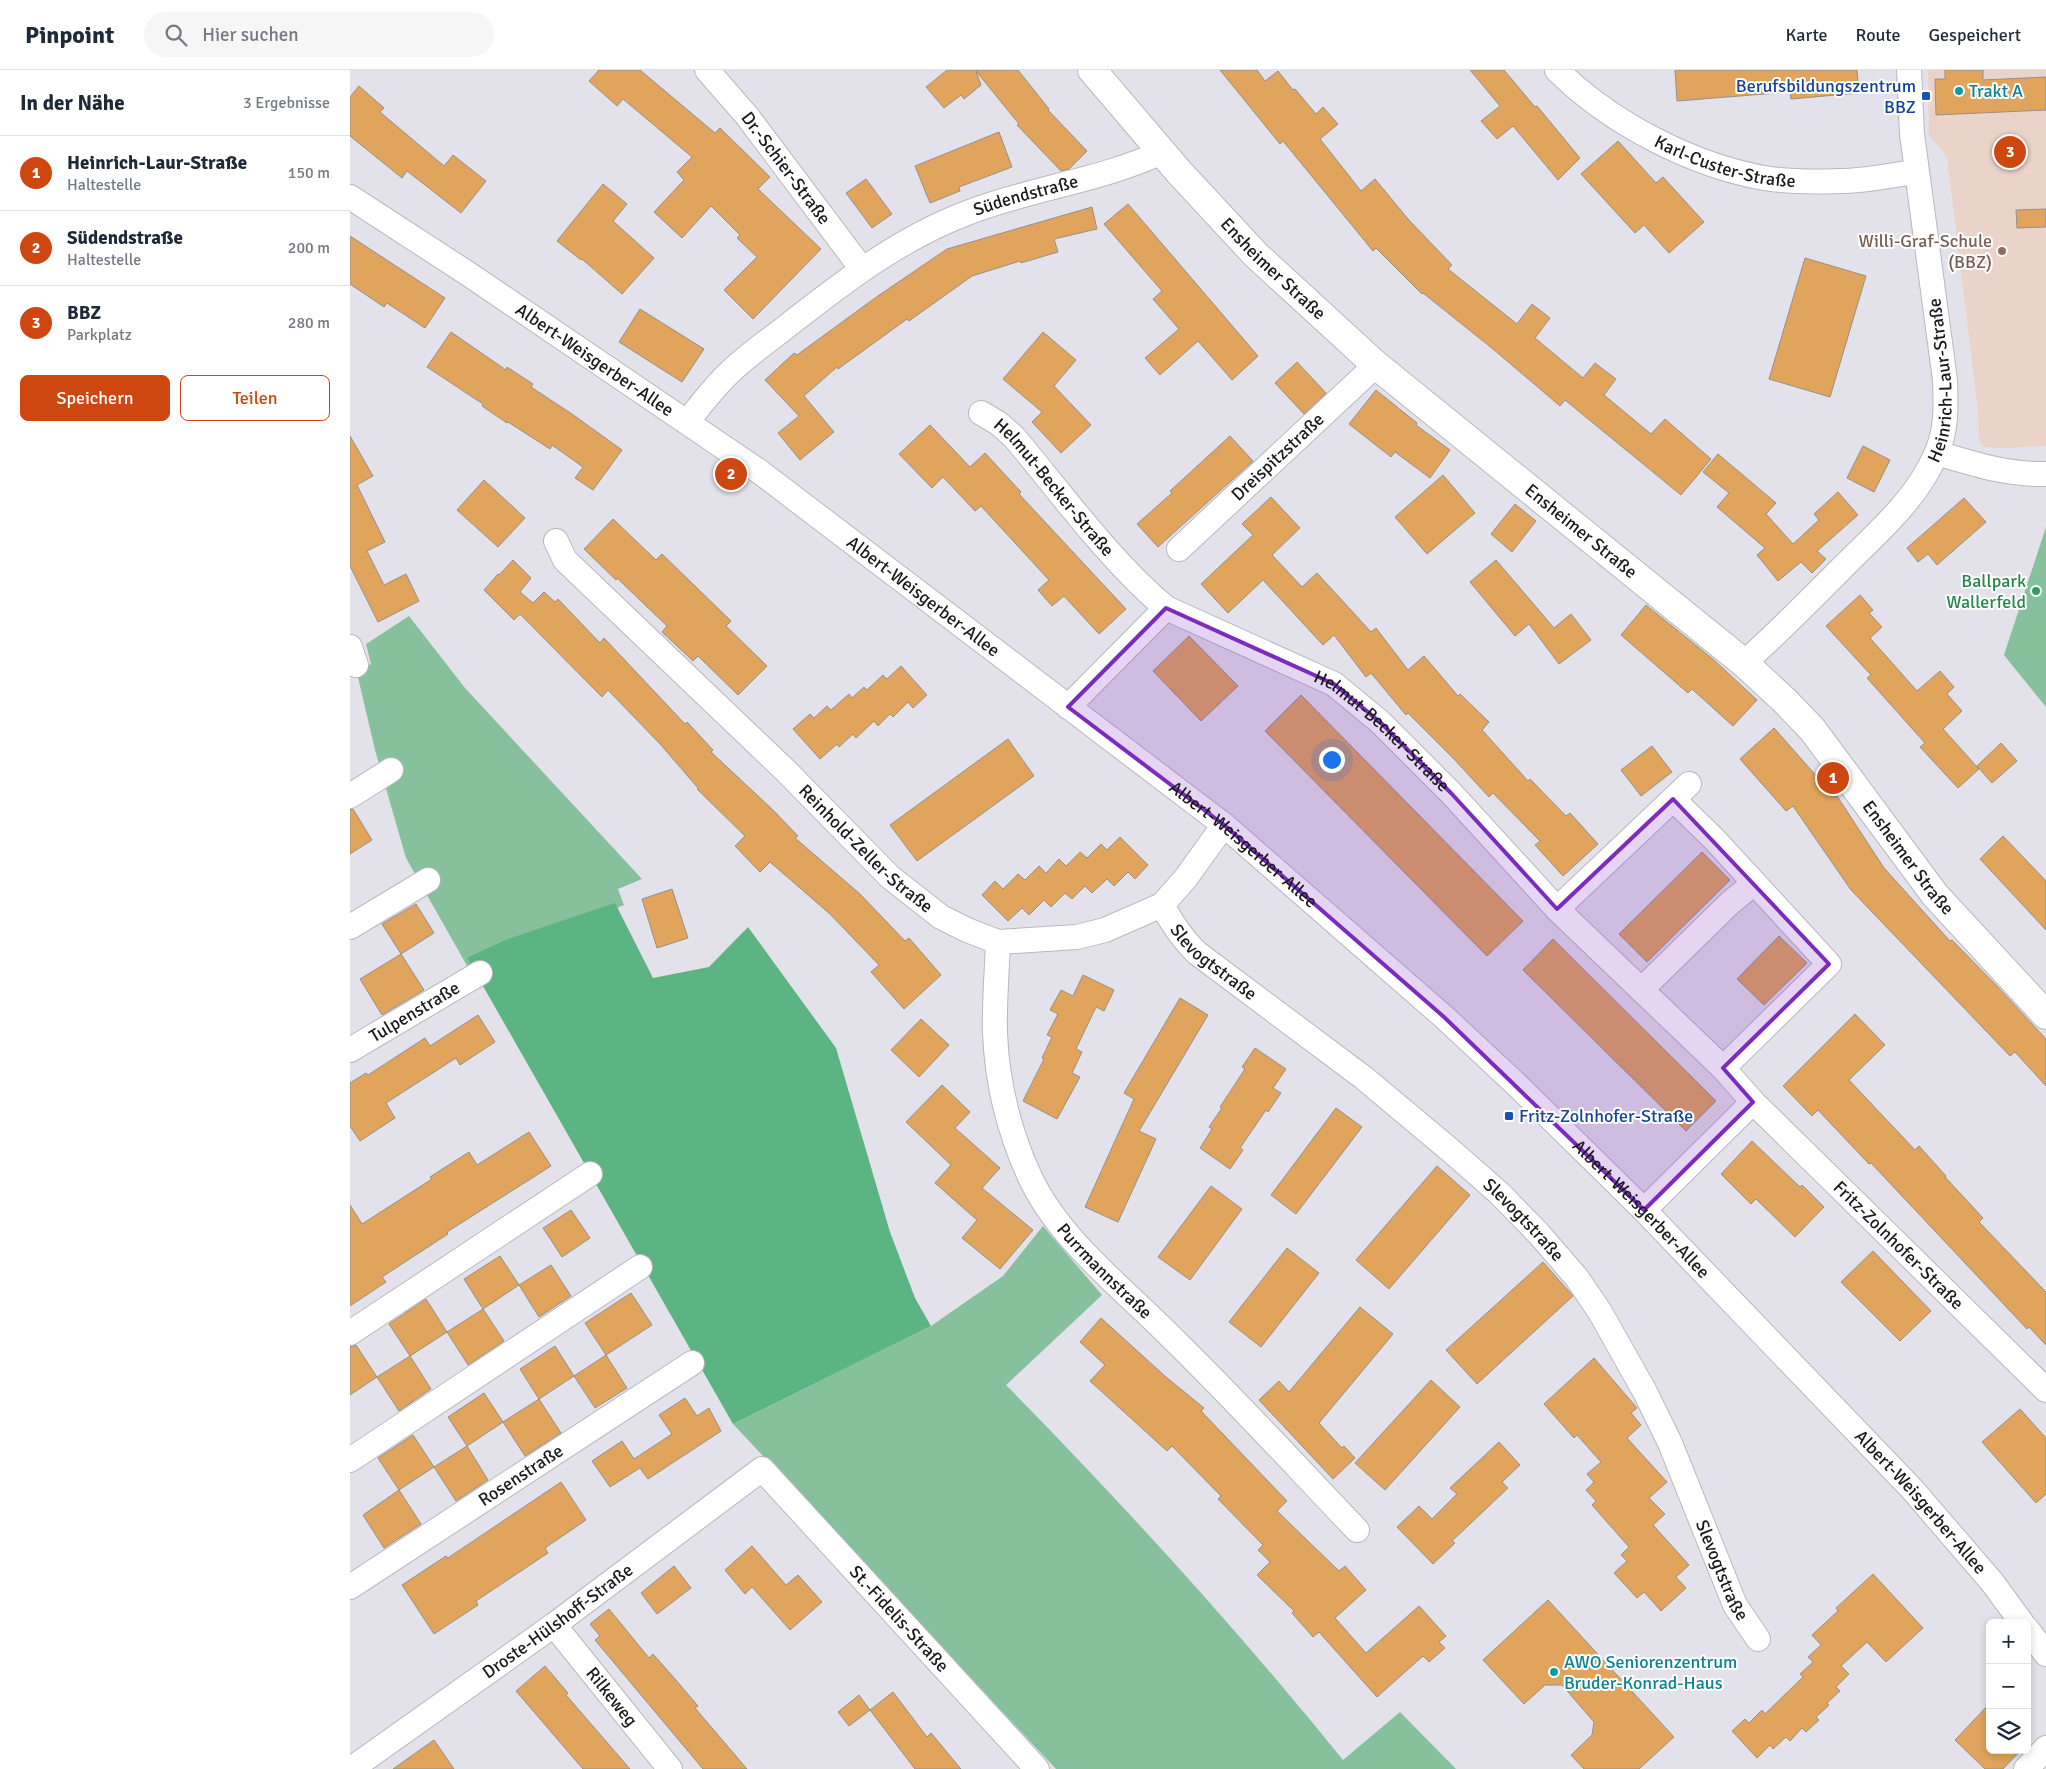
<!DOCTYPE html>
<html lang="de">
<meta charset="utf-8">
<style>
body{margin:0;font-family:Signika,sans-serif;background:#f6f6f7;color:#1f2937}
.controls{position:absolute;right:15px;bottom:15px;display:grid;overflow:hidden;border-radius:8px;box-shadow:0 2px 8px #0003}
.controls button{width:45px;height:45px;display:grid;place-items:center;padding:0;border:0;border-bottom:1px solid #e0e1e3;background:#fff;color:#1f2937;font:25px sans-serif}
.you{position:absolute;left:981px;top:689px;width:18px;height:18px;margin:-12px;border:4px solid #fff;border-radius:50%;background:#1a73e8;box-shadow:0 0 0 8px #1a73e833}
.badge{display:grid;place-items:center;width:32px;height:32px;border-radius:50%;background:#ce4711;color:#fff;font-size:16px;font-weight:700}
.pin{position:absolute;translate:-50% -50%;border:2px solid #fff;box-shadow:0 1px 5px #0006}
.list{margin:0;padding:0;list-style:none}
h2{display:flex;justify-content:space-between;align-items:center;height:65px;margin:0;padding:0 20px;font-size:21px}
h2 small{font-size:16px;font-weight:400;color:#747a83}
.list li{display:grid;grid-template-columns:32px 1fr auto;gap:15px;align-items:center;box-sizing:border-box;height:75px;padding:0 20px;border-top:1px solid #e0e1e3}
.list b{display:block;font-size:19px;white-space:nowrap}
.list p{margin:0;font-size:16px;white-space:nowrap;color:#747a83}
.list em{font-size:16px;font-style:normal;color:#747a83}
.actions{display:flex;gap:10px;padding:15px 20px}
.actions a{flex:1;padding:11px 0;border:1px solid #ce4711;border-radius:8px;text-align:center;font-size:18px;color:#ce4711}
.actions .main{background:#ce4711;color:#fff}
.icon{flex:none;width:28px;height:28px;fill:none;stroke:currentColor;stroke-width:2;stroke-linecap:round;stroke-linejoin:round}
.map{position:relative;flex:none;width:1696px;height:1699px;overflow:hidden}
header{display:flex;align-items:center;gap:30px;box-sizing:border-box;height:70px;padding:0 25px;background:#fff;border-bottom:1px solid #e0e1e3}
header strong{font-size:24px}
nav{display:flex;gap:28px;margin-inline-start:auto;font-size:18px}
.search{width:350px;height:45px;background:#f6f6f7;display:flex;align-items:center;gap:12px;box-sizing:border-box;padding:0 18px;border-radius:28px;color:#747a83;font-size:19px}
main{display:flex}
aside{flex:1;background:#fff}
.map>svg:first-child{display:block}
.education{fill:#ebd3c9}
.green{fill:#87c09d}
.forest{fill:#5bb482}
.building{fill:#e0a45c;stroke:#96908b}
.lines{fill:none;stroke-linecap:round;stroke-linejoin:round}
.minor-casing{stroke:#b9b8bf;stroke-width:26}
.major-casing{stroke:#b9b8bf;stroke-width:30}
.minor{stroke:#fff;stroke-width:24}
.major{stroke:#fff;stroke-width:28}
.marked{fill:#7b2cbf;fill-opacity:0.2;stroke:#7b2cbf;stroke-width:4;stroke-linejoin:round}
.culture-dot{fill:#0f9aa8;stroke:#fff;stroke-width:2}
.transit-dot{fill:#1a4fb4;stroke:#fff;stroke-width:2}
.education-dot{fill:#8d6e63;stroke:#fff;stroke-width:2}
.leisure-dot{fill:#2e9e5b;stroke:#fff;stroke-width:2}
.labels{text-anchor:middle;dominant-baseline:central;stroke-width:4;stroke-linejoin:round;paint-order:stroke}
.transit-label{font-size:18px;fill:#164399;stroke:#fff;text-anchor:end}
.culture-label{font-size:18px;fill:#0d838f;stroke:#fff;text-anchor:start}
.street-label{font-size:18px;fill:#1a191c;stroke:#fff}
.education-label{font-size:18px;fill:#785e54;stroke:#fff;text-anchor:end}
.leisure-label{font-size:18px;fill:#27864d;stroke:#fff;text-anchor:end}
</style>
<header>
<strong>Pinpoint</strong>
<div class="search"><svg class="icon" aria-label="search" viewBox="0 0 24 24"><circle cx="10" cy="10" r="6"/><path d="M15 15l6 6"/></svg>Hier suchen</div>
<nav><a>Karte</a><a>Route</a><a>Gespeichert</a></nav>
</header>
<main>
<aside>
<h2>In der Nähe<small>3 Ergebnisse</small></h2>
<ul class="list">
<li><span class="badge">1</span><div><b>Heinrich-Laur-Straße</b><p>Haltestelle</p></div><em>150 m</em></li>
<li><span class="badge">2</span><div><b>Südendstraße</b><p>Haltestelle</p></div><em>200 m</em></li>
<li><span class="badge">3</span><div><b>BBZ</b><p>Parkplatz</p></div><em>280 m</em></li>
</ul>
<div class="actions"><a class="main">Speichern</a><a>Teilen</a></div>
</aside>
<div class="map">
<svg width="1696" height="1699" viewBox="0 0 1696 1699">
<rect width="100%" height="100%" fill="#e3e1e9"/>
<path class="education" d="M1578 0H1696V376L1656 378 1633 377 1629 370 1628 340 1597 87 1579 65Z"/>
<path class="green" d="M1696 457V637L1654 585Z
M59 546 115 618 292 809 268 819 274 835 120 901 56 788 25 680 7 603 21 594 16 574Z
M693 1156 752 1225 656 1315C774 1435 887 1559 993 1690L1050 1642 1106 1699H706L383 1354 581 1256 653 1206Z"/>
<path class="forest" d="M265 833 303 908 359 897 398 857 486 978 540 1162 565 1228 581 1256 383 1354 117 888 155 870Z"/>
<path class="building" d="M249 0H290L365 63 370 58 420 107 408 119 471 179 403 249 374 220 407 187 387 168 390 165 361 136 332 168 304 142 334 110 327 102 342 87 273 29 267 36 239 11Z
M597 0H668L699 39 698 40 737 81 719 99 711 101 667 55 669 54 626 1 631 15 614 29 611 25 594 38 576 17Z
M870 0H907L915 11 928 1 943 20 945 19 966 44 973 37 988 54 970 69 1011 121 1025 109 1058 149 1102 195 1098 199 1167 254 1182 234 1200 248 1185 268 1233 308 1245 293 1266 309 1254 325 1301 364 1315 349 1361 389 1331 425 1215 330 1210 336 1143 279 1073 223 1072 224 1026 178 1023 181 933 71 930 74Z
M1120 0H1154L1185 37 1187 36 1230 88 1208 110 1163 56 1147 69 1131 51 1150 36Z
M1325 0H1507L1509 23 1441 29 1440 22 1327 31Z
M1595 0H1633V10L1696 7V40L1586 45 1585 9H1595Z
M9 16 34 38 30 42 94 96 103 85 136 111 111 143 57 101 52 108 0 66V27Z
M649 62 662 97 609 117 610 121 580 133 565 96Z
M1268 71 1306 113 1313 107 1354 152 1319 183 1294 155 1285 163 1231 104Z
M516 109 542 144 522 158 496 123Z
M253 114 277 134 263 151 304 188 272 224 232 189 231 190 207 171Z
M778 134 908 286 882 310 848 271 810 305 795 288 829 259 803 229 812 221 754 154Z
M742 137 747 159 704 169 708 182 671 193 670 191 622 206 559 251 557 249 488 299 487 297 454 326 484 362 450 390 428 363 449 346 415 310 444 283 447 285 525 228 597 179Z
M1696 139V157L1667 158 1666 140Z
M0 166 95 228 75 258 37 233 34 237 0 214Z
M1455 188 1516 206 1480 327 1419 309Z
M290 239 354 279 332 312 269 272Z
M101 262 156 300 157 297 183 314 181 317 222 344 272 380 243 420 225 408 233 397 202 375 200 379 158 352 157 353 132 336 133 334 77 297Z
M693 262 726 290 704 316 741 355 711 383 682 352 692 342 653 309Z
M947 292 976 323 954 344 925 313Z
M1026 320 1067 353 1066 355 1100 380 1080 408 1045 382 1041 387 999 354Z
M580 355 620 397 635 383 671 422 669 424 776 539 749 564 714 526 702 536 688 520 699 510 631 436 625 441 593 407 582 418 549 384Z
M0 366 23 406 7 415 35 472 17 481 34 515 56 504 69 531 28 552 0 496Z
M880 366 903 391 808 477 787 454 822 423 820 421Z
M1513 376 1540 390 1524 422 1497 408Z
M1368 384 1426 433 1416 444 1443 474 1469 450 1464 444 1488 422 1508 445 1467 481 1476 489 1462 503 1451 492 1428 511 1407 485 1415 478 1367 437 1379 423 1353 402Z
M1093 405 1125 443 1077 484 1045 447Z
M134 410 175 448 148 477 107 440Z
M921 427 950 458 922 485 952 517 967 503 1021 562 1026 558 1058 600 1074 586 1108 626 1110 624 1139 652 1132 660 1178 711 1180 709 1216 746 1220 743 1248 774 1213 806 1185 775 1190 771 1143 723 1139 727 1103 688 1058 643 1056 645 1021 603 1016 607 984 565 973 575 913 510 878 543 851 514 903 465 892 454Z
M1614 428 1636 452 1587 495 1578 484 1568 492 1557 478Z
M1165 434 1186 451 1162 482 1141 464Z
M263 449 306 490 312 484 381 551 376 556 417 596 388 625 348 586 343 591 312 562 317 556 267 508 266 510 234 479Z
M163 490 181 508 170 522 183 533 194 522 205 532 208 529 250 573 254 568 335 654 337 652 363 680 361 682 423 740 448 766 445 768 510 824 555 871 559 868 591 905 554 939 521 902 529 895 480 844 420 792 410 802 385 776 395 766 347 719 348 718 311 675 258 620 252 627 170 544 164 550 134 520 148 504 149 505Z
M1146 490 1204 558 1221 544 1241 570 1209 594 1179 554 1165 566 1120 512Z
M1510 525 1523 540 1519 543 1532 557 1520 568 1567 621 1590 601 1604 617 1597 624 1612 641 1593 659 1629 699 1608 718 1570 677 1575 673 1517 608 1521 605 1476 556Z
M1296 535 1364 590 1407 630 1383 656 1342 619 1338 623 1271 565Z
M839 566 888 616 851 651 803 601Z
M551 596 577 625 563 638 558 632 543 647 540 644 528 656 524 651 506 668 503 664 489 677 487 674 470 689 443 659 460 644 464 648 477 636 481 640 499 624 502 628 514 617 517 620 533 605 537 609Z
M951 625 1173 851 1137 886 915 661Z
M1424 658 1485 727 1487 726 1534 798 1600 871 1602 870 1647 916 1696 969V1016L1665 982 1660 986 1524 844 1501 820 1443 736 1436 741 1390 689Z
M658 669 684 706 567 791 540 755Z
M1651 673 1667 691 1642 713 1627 696Z
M1302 676 1322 702 1291 726 1271 700Z
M3 739 22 770 0 784V740Z
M1653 766 1696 811V860L1630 789Z
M770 767 798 795 785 809 778 802 764 816 757 809 742 823 735 816 722 829 715 823 701 837 694 830 679 845 672 838 658 851 632 825 645 811 653 819 668 804 675 810 689 796 696 803 709 789 716 796 730 782 737 788 751 774 757 780Z
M1352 782 1380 810 1297 892 1269 864Z
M322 819 338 868 307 878 292 829Z
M66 834 84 863 51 884 32 854Z
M1429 866 1457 893 1414 935 1387 909Z
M1203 869 1366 1031 1336 1061 1173 900Z
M51 884 74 920 32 945 10 909Z
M733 905 764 920 754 941 746 937 726 979 732 982 722 1003 730 1007 707 1049 673 1031 694 989 692 988 702 967 697 965 708 944 700 940 711 920 723 926Z
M830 928 858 945 789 1061 806 1069 768 1152 735 1137 784 1029 774 1023Z
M1505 944 1535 975 1499 1010 1565 1080 1569 1076 1596 1106 1595 1107 1633 1148 1629 1152 1696 1222V1275L1679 1257 1677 1259 1521 1093 1519 1094 1468 1040 1462 1046 1433 1016Z
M128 945 145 972 110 995 106 988 36 1033 45 1048 10 1071 0 1056V1013L16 1003 18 1005 75 968 80 976Z
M571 949 599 975 569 1007 541 980Z
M905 978 936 999 923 1018 931 1023 918 1042 916 1040 890 1078 893 1080 880 1099 850 1078 862 1059 859 1057 872 1038 870 1037 895 999 892 997Z
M592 1015 620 1042 605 1058 650 1098 632 1118 683 1160 650 1199 612 1168 627 1150 585 1113 601 1095 556 1052Z
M986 1038 1012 1057 946 1144 921 1125Z
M179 1062 201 1096 97 1162 98 1164 32 1207 36 1212 0 1236V1135L12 1154 82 1109 80 1107 119 1082 127 1095Z
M1402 1071 1450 1117 1452 1115 1474 1137 1445 1167 1406 1129 1401 1134 1371 1104Z
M1087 1096 1120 1125 1039 1219 1006 1190Z
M861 1116 892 1139 840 1210 808 1187Z
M221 1140 240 1168 212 1187 193 1158Z
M937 1178 969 1203 911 1277 879 1252Z
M1523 1181 1581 1241 1550 1271 1491 1212Z
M150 1186 169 1215 133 1239 114 1209Z
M1193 1192 1223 1226 1127 1314 1096 1280Z
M201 1195 221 1226 189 1247 169 1215Z
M281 1223 302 1255 256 1285 235 1253Z
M76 1229 97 1262 60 1286 39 1254Z
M1010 1237 1043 1264 969 1353 992 1378 994 1376 1005 1388 983 1409 909 1330 929 1311 939 1322Z
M133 1239 154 1271 118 1295 97 1262Z
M751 1248 816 1307 854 1338 851 1341 937 1431 927 1441 989 1501 995 1496 1016 1520 985 1548 1016 1583 1069 1536 1096 1566 1089 1572 1095 1578 1079 1592 1073 1586 1027 1627 969 1562 963 1567 942 1543 944 1541 907 1505 920 1492 908 1480 913 1475 868 1429 871 1426 822 1376 817 1381 740 1311 755 1295 730 1272Z
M6 1275 27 1307 0 1325V1277Z
M205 1276 224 1306 189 1329 170 1299Z
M256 1285 277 1318 245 1338 224 1306Z
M60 1286 81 1319 49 1341 27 1307Z
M1244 1288 1287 1338 1281 1343 1291 1355 1277 1368 1317 1412 1299 1428 1315 1444 1303 1455 1339 1495 1326 1507 1336 1518 1311 1541 1294 1522 1287 1528 1264 1503 1277 1491 1271 1485 1279 1477 1242 1435 1246 1431 1236 1420 1244 1412 1237 1404 1251 1392 1227 1365 1224 1368 1194 1334Z
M1081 1310 1110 1337 1035 1420 1005 1393Z
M134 1323 153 1352 117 1376 98 1347Z
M335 1328 347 1346 359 1338 371 1361 298 1409 290 1398 260 1417 242 1391 272 1371 284 1389 322 1364 309 1345Z
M189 1329 211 1363 175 1386 153 1352Z
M1670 1339 1696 1368V1424L1686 1433 1632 1372Z
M63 1365 84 1397 49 1420 28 1388Z
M1149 1372 1170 1395 1152 1412 1158 1418 1102 1471 1105 1473 1083 1494 1047 1457 1069 1436 1082 1449 1107 1424 1100 1418Z
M117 1376 138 1410 106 1431 84 1397Z
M211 1412 236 1450 195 1478 198 1483 126 1531 128 1535 84 1564 52 1515 96 1486 98 1488Z
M49 1420 71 1454 34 1478 13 1445Z
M402 1476 436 1515 448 1505 472 1532 440 1560 402 1517 395 1524 375 1500Z
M324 1496 341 1518 307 1544 291 1523Z
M1523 1504 1573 1558 1536 1592 1517 1572 1491 1596 1499 1604 1486 1617 1490 1621 1477 1633 1479 1635 1466 1647 1469 1650 1456 1662 1452 1658 1440 1671 1436 1667 1423 1679 1420 1675 1407 1688 1382 1661 1395 1649 1399 1653 1412 1640 1415 1644 1453 1607 1450 1604 1463 1592 1458 1587 1471 1575 1462 1565 1488 1541 1486 1538Z
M1198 1530 1324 1667 1289 1699H1234L1221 1685 1242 1665 1244 1652 1212 1615H1195L1174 1634 1133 1590Z
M259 1539 299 1588 303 1584 325 1609 348 1636 345 1638 397 1699H353L245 1570 250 1566 240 1554Z
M195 1596 218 1623 216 1625 280 1699H233L166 1621Z
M543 1622 577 1667 581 1663 611 1699H565L520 1640Z
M509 1625 520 1640 499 1656 488 1642Z
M1640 1633V1680H1671L1653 1699H1635L1605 1670Z
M84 1670 104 1699H43Z"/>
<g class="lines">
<g class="minor-casing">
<g id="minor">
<path id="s1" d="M357 0 397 46 512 199"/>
<path id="s2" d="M1207 0C1259 52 1341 95 1414 108 1439 112 1466 112 1490 111 1515 111 1541 105 1566 102"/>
<path id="s3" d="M0 127 120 205 410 402 874 755 1094 947 1168 1016 1294 1140 1562 1419 1642 1512 1672 1553"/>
<path id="s4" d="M631 343 648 353 664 367C711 423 760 491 816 538L984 614 1030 652 1101 723 1207 839 1373 998 1403 1032 1696 1320"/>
<path id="s5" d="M337 352C350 336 363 318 379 303 397 285 420 270 441 253 496 210 551 168 617 143 681 118 750 111 812 82"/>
<path d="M1587 383C1623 394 1658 405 1696 404"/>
<path id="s6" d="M206 471 215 490 436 701 540 807 591 847 617 860 648 872 727 867 755 860 812 835 835 809 874 755"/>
<path id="s7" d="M829 479 1026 295"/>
<path d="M0 577 6 595"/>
<path id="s8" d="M1394 593C1429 562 1462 528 1495 495 1529 461 1567 429 1586 384 1597 360 1596 336 1595 310L1562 64 1559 0"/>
<path d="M718 637 816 538"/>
<path d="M0 726 41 700"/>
<path d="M1323 729 1364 769 1479 894 1373 998"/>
<path id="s9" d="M812 835C822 853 832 869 847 883L1014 1008 1100 1080 1149 1123 1189 1164 1227 1208 1250 1242 1295 1322 1320 1373 1385 1535 1408 1569"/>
<path d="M1207 839 1339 714"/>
<path d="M0 857 78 810"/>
<path id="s10" d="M648 872C647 902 644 933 645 963 647 1012 659 1061 679 1105 707 1167 768 1214 815 1261 881 1325 943 1393 1007 1460"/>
<path d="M1292 919 1380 833 1403 814"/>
<path id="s11" d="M0 980 130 903"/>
<path d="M1294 1140 1403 1032"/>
<path d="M0 1263 240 1104"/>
<path d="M0 1390 290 1197"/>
<path id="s12" d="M0 1517 342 1293"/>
<path id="s13" d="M204 1555 320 1699"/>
<path d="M1677 1559 1696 1584"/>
<path id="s14" d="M1 1699 204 1555 412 1399 687 1699"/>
<path d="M1676 1699 1696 1678"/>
</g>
</g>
<g class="major-casing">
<g id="major">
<path id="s15" d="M742 0 829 102 906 185 1026 295 1394 593 1435 631 1462 659 1585 825 1696 945"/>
</g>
</g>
<use href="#minor" class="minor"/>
<use href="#major" class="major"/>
</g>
<path class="marked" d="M816 538 984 614 1030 652 1101 723 1207 839 1323 729 1479 894 1373 998 1403 1032 1294 1140 1094 947 874 755 718 637Z"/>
<g class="culture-dot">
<circle cx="1609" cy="21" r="5"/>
<circle cx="1204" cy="1602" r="5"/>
</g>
<g class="transit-dot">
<rect x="1571" y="21" width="10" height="10" rx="2.5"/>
<rect x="1154" y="1041" width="10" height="10" rx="2.5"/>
</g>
<circle class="education-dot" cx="1652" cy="181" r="5"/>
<circle class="leisure-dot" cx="1686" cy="521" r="5"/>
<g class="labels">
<g class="transit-label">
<text x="1566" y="16">Berufsbildungszentrum<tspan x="1566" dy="21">BBZ</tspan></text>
<text x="1169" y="1046" text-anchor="start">Fritz-Zolnhofer-Straße</text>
</g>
<g class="culture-label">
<text x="1619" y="21">Trakt A</text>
<text x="1214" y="1592">AWO Seniorenzentrum<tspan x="1214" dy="21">Bruder-Konrad-Haus</tspan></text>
</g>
<g class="street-label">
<text stroke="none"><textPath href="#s2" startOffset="195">Karl-Custer-Straße</textPath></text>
<text stroke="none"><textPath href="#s1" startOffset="126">Dr.-Schier-Straße</textPath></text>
<text stroke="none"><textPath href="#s5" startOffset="414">Südendstraße</textPath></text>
<text stroke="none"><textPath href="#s15" startOffset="269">Ensheimer Straße</textPath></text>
<text stroke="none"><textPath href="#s3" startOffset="294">Albert-Weisgerber-Allee</textPath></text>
<text stroke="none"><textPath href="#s8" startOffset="360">Heinrich-Laur-Straße</textPath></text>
<text stroke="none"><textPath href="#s7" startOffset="135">Dreispitzstraße</textPath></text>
<text stroke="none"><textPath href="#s4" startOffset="105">Helmut-Becker-Straße</textPath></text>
<text stroke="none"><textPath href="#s15" startOffset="674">Ensheimer Straße</textPath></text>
<text stroke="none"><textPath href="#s3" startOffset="699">Albert-Weisgerber-Allee</textPath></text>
<text stroke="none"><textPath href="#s4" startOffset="521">Helmut-Becker-Straße</textPath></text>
<text stroke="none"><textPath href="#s3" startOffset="1104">Albert-Weisgerber-Allee</textPath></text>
<text stroke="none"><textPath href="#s6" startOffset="438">Reinhold-Zeller-Straße</textPath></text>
<text stroke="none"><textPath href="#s15" startOffset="1139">Ensheimer Straße</textPath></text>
<text stroke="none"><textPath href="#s9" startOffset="78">Slevogtstraße</textPath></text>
<text stroke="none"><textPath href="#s11" startOffset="75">Tulpenstraße</textPath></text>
<text stroke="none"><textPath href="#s3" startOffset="1644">Albert-Weisgerber-Allee</textPath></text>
<text stroke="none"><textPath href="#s9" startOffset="482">Slevogtstraße</textPath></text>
<text stroke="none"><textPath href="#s4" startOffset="1251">Fritz-Zolnhofer-Straße</textPath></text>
<text stroke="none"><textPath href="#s10" startOffset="361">Purrmannstraße</textPath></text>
<text stroke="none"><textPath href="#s12" startOffset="204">Rosenstraße</textPath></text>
<text stroke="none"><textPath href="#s3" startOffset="2049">Albert-Weisgerber-Allee</textPath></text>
<text stroke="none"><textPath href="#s9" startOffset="888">Slevogtstraße</textPath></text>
<text stroke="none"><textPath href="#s14" startOffset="712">St.-Fidelis-Straße</textPath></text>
<text stroke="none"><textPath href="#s14" startOffset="254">Droste-Hülshoff-Straße</textPath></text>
<text stroke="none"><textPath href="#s13" startOffset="92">Rilkeweg</textPath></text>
</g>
<g class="education-label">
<text x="1642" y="171">Willi-Graf-Schule<tspan x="1642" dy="21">(BBZ)</tspan></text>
</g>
<g class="leisure-label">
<text x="1676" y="511">Ballpark<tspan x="1676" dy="21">Wallerfeld</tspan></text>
</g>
</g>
</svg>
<div class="controls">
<button>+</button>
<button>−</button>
<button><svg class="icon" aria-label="layers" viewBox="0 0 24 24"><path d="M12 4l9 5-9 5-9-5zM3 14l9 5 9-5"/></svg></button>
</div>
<div class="you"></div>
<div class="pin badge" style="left:1483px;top:708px">1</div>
<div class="pin badge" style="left:381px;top:404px">2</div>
<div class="pin badge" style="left:1660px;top:82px">3</div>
</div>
</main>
